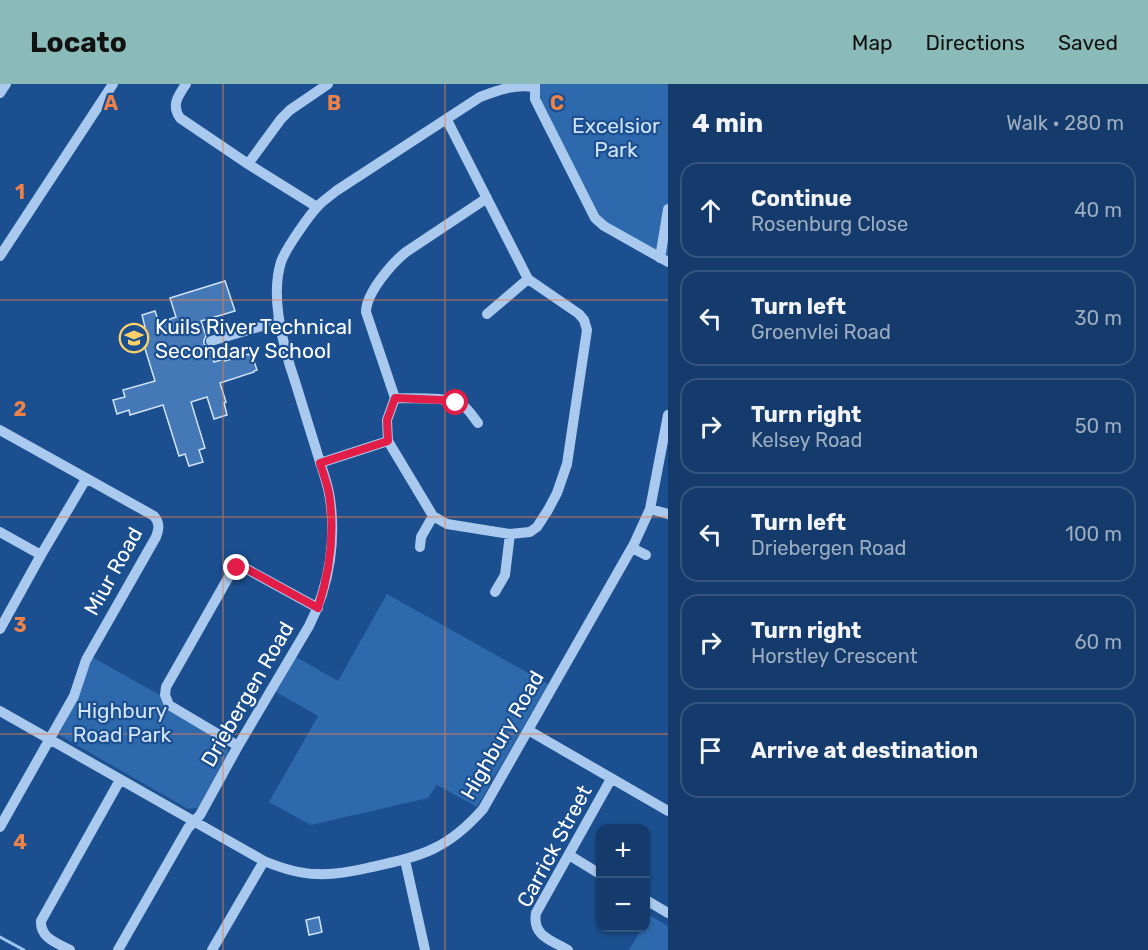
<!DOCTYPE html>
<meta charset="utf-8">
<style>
body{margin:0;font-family:Rubik,sans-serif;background:#1d4271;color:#f1f3f6}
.controls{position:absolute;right:18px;bottom:18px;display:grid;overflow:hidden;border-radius:12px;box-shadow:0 2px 4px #0004}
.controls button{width:54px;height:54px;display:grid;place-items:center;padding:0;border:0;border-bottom:2px solid #33557e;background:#143b6b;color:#f1f3f6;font:30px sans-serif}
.stop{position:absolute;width:18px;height:18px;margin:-14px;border:4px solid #e11d48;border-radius:50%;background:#fff}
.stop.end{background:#e11d48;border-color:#fff;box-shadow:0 2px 6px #0008}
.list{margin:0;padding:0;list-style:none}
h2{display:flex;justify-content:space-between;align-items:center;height:78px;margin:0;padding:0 24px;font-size:26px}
h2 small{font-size:20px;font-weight:400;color:#9dadc1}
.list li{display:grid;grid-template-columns:39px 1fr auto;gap:18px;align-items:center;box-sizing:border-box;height:96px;margin:0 12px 12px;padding:0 12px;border:2px solid #33557e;border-radius:18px}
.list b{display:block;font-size:22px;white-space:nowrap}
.list p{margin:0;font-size:20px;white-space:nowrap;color:#9dadc1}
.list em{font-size:20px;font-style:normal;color:#9dadc1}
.icon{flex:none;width:33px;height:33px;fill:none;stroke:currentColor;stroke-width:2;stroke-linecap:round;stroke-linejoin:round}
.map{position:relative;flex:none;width:668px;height:866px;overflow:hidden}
header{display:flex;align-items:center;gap:36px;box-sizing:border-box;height:84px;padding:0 30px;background:#8bbbb9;color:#111}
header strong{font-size:28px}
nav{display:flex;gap:33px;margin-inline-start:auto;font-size:21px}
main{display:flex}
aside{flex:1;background:#143b6b}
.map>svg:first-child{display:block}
.green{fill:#2e69ad}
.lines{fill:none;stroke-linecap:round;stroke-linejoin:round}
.stream{stroke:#9cc4f0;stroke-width:3}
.building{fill:#4478b7;stroke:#cfe3fa;stroke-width:1.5}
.minor{stroke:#a9c9ee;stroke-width:10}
.route{stroke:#e11d48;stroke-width:8}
.grid{fill:none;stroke:#ee8249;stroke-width:1.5;stroke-opacity:0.55}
.labels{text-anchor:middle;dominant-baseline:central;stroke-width:4.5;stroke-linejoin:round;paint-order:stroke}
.park-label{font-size:21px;fill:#cfe3fa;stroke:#1b4f8f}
.poi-label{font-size:21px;fill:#fff;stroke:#1b4f8f;text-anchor:start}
.street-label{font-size:21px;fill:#fff;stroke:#1b4f8f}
.grid-label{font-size:20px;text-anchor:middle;font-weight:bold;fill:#ee8249;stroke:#1b4f8f;stroke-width:4.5;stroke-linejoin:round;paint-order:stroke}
</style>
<header>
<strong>Locato</strong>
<nav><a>Map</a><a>Directions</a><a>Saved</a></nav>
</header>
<main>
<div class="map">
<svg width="668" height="866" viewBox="0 0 668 866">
<rect width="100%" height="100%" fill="#1b4f8f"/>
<path class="green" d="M540 0H668V174L606 139 600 132 542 19 540 12Z
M387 510 548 600 477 723 437 701 428 714 311 741 269 718 318 632 276 608 296 573 338 597Z
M92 573 160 611 225 659 228 665V671L198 724 188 725 59 651 80 608Z
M649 831 668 842V866H629L642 844H646V837Z"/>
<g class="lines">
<path class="stream" d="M0 853 24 866"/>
</g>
<path class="building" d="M225 197 235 227 201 237 206 252 204 256V260L210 264 214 278 225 275V277L249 270V271H252L257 286 254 287V288L220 299 226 318 224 319 227 331 214 335 207 313 191 318 205 364 199 366 203 378 189 382 185 370 179 372 163 321 130 331 129 326 117 330 113 316 125 313 123 306 155 297 139 245 145 243 142 231 155 227 159 239 176 233 170 214Z
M319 833 322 848 309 851 306 836Z"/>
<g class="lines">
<path class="minor" d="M186 0C178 12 171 21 180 34L248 80 317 123
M535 0V15L541 27 595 134 604 142 668 178
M0 9 6 0
M447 36 528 195 579 230 584 236 587 246 567 380 557 409 548 426 537 443 530 448 510 450 447 440 433 432 388 357 387 336 395 314 366 228C366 209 392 179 406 168L487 114
M248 80 281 35 290 26 328 0
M0 172 113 0
M660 174 668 125
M487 230 528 195
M211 257 279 237
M395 314C414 315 445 312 462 321 469 325 473 333 478 339
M0 346 154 432C160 439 159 445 156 453L86 576 74 612 0 743
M320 379 388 357
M650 425 668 430
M0 448 41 471
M420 463 421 453 433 432
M632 464 646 471
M495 508 505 491 510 450
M0 545 41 471 86 395
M0 627 264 777C281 784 298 790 317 790 336 791 353 787 372 783 422 772 448 765 483 725L634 460 650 425 668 331
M528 646 668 727
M238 662 169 621 165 611 166 603 232 487 237 484H245L318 524
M569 771 600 790
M405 776 425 866
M646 816 668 829
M70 866C57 859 40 854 41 837L120 696
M118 866 188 744 200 731 238 662 309 542C330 501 337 453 329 409 326 394 320 379 316 365 307 337 299 309 290 282 281 251 271 210 281 178 285 166 309 131 319 121 324 116 330 112 336 107L480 13C498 6 515 0 534 3
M212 866 264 777
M568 866C551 856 532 852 536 829L611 695"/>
</g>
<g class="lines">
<path class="route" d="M237 484H245L318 524C330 487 335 449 329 410 327 399 323 389 320 379L388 357 387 336 395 314 442 316 456 319"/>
</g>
<path class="grid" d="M223 0V866M445 0V866M0 216H668M0 433H668M0 650H668"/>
<defs>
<g id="school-ring" transform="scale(1.5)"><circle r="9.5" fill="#1b4f8f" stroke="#ffd166" stroke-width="1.5"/><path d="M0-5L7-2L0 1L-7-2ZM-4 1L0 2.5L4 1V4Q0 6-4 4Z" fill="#ffd166"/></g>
</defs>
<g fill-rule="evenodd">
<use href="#school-ring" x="134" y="254"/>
</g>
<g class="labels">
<g class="park-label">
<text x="616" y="41">Excelsior<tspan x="616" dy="24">Park</tspan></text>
<text x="122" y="626">Highbury<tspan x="122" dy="24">Road Park</tspan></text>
</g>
<g class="poi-label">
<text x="155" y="242">Kuils River Technical<tspan x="155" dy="24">Secondary School</tspan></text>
</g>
<g class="street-label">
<text transform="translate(113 487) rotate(-61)">Miur Road</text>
<text transform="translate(247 610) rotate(-60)">Driebergen Road</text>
<text transform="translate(502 651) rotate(-60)">Highbury Road</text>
<text transform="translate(554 762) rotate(-62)">Carrick Street</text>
</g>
</g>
<g class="grid-label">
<text x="111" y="26">A</text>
<text x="334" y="26">B</text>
<text x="557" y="26">C</text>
<text x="20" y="115">1</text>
<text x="20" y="332">2</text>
<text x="20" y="548">3</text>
<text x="20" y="765">4</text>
</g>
</svg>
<div class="controls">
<button>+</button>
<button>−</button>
</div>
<div class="stop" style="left:456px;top:319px"></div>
<div class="stop end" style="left:237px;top:484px"></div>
</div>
<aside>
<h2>4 min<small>Walk · 280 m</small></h2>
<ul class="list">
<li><svg class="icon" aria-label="ahead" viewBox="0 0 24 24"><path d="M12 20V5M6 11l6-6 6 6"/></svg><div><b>Continue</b><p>Rosenburg Close</p></div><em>40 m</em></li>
<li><svg class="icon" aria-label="left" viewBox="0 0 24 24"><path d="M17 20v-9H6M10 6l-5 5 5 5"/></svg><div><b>Turn left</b><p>Groenvlei Road</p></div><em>30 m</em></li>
<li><svg class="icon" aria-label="right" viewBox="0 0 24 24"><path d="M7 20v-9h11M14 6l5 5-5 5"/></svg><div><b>Turn right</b><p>Kelsey Road</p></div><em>50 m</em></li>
<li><svg class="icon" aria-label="left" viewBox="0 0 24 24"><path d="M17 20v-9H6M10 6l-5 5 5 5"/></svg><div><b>Turn left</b><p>Driebergen Road</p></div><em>100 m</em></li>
<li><svg class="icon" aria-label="right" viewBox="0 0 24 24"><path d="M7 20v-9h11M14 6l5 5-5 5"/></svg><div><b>Turn right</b><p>Horstley Crescent</p></div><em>60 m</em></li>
<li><svg class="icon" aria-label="arrive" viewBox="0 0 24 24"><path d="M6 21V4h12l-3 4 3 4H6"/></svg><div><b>Arrive at destination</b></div></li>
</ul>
</aside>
</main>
